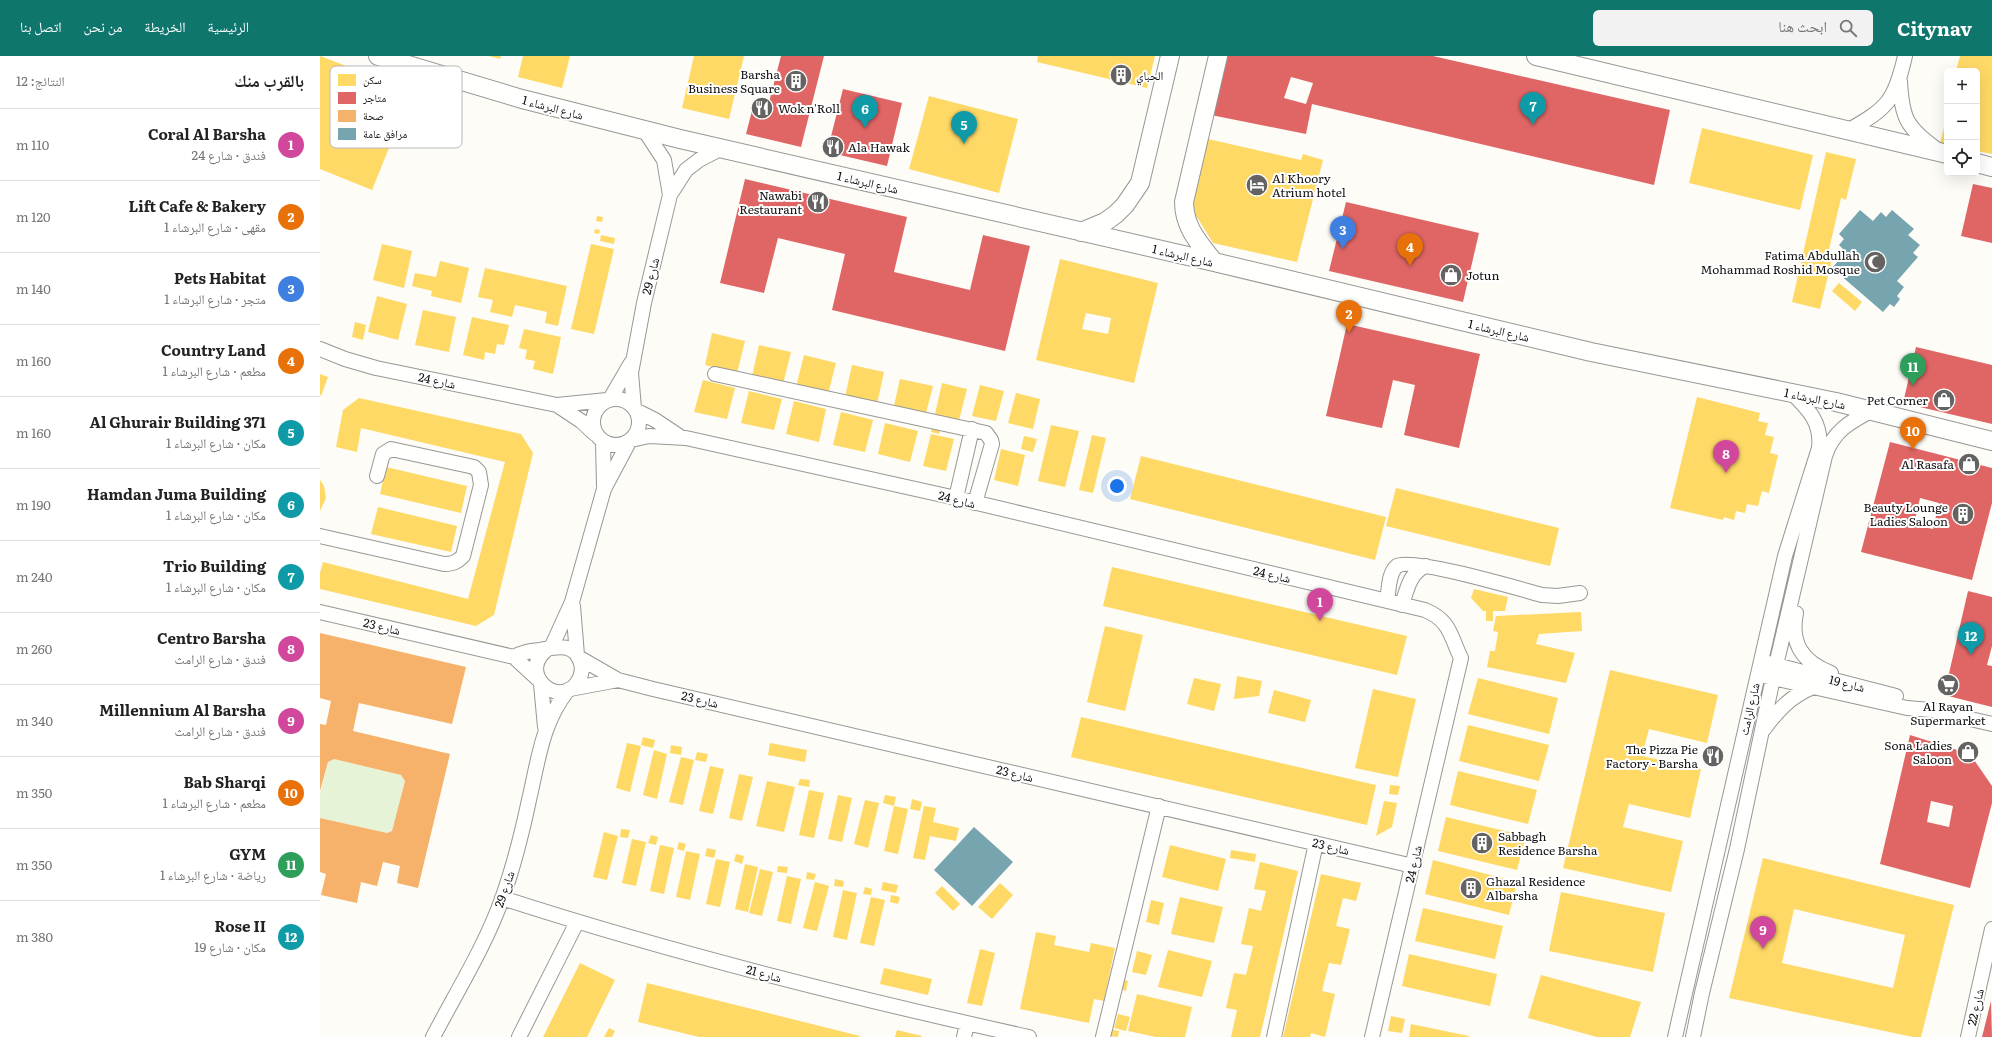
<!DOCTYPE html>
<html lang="ar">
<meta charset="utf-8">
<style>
body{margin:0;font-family:Literata,"Noto Naskh Arabic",serif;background:#f2f2f2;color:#222;direction:rtl}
.controls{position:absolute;right:12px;top:12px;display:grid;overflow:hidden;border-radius:6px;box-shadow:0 4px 16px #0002}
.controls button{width:36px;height:36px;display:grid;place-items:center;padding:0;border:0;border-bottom:1px solid #e0e0e0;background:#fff;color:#222;font:20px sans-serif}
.you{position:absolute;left:797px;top:430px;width:14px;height:14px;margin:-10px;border:3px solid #fff;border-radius:50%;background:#1a73e8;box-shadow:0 0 0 6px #1a73e833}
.badge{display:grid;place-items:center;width:26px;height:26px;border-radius:50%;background:#0f766e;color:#fff;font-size:13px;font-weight:700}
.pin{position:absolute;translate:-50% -33px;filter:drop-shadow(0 1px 2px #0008)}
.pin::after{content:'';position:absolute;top:21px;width:14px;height:12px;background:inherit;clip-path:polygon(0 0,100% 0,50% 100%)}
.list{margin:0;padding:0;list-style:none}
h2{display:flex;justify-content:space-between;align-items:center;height:52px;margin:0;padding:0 16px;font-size:17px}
h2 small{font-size:13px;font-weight:400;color:#767676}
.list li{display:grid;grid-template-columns:26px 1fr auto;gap:12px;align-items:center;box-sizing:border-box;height:72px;padding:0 16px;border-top:1px solid #e0e0e0}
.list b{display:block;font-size:15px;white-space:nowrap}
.list p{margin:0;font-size:13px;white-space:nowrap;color:#767676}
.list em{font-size:13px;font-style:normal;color:#767676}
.icon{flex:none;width:22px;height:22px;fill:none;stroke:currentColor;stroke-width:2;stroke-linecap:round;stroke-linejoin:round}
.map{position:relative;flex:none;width:1672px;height:981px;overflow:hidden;direction:ltr}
header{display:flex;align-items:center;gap:24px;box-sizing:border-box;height:56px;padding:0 20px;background:#0f766e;color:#fff}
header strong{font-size:19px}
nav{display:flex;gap:22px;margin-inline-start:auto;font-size:14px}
.search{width:280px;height:36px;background:#f2f2f2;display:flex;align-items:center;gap:10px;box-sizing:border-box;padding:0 14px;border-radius:6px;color:#767676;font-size:15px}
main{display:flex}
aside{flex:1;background:#fff}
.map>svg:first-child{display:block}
.green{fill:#e7f3d7}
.homes{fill:#ffd966;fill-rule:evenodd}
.shops{fill:#e06666;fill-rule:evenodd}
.health{fill:#f6b26b}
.public{fill:#76a5af}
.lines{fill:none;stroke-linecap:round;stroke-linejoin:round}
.minor-casing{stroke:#979795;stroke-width:16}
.tertiary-casing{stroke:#979795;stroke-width:20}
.minor{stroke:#fffffe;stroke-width:14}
.tertiary{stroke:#fffffe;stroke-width:18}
.labels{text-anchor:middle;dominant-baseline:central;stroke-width:4;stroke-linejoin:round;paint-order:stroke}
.poi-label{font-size:12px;fill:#111;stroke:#fff;text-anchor:end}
.street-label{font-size:12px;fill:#111;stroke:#fff}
.key{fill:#fff;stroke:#b8b8b8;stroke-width:1}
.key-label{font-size:11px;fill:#111}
</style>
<header>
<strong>Citynav</strong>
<div class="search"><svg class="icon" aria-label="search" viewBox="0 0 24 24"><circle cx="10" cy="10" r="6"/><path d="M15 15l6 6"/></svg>ابحث هنا</div>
<nav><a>الرئيسية</a><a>الخريطة</a><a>من نحن</a><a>اتصل بنا</a></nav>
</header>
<main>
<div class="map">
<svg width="1672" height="981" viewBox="0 0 1672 981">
<rect width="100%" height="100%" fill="#fdfcf7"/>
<path class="green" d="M14 703 81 719 85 725 72 775 67 777 0 762V738L8 706Z"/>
<path class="homes" d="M0 0 92 35 52 134 0 113Z
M169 0H181L180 3Z
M203 0H250L242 32 198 21Z
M374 0H424L409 63 362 52Z
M718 0H835L827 32 717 6Z
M1640 0H1672V98L1657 95V15H1636Z
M609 40 698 63 679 137 589 113Z
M1627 60V88L1620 87Z
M1382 72 1493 99 1480 154 1369 127Z
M888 83 981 104 983 98 1003 104 977 206 893 187 872 153Z
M1506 96 1536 103 1526 144 1521 142 1507 202 1512 203 1500 253 1472 246Z
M277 160 283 161 282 166 276 165Z
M275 173 280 174 279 178 274 177Z
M281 179 295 182 294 188 280 185Z
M62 188 92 195 84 232 53 224Z
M271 188 294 193 274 278 251 273Z
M740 203 838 227 814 327 716 304ZM766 257 791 262 788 278 762 273Z
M120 205 149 212 141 247 111 240 112 235 92 230 95 217 116 221Z
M165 212 247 230 238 270 225 267 227 256 195 249 192 261 170 256 173 244 158 241Z
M1519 227 1542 246 1535 255 1512 235Z
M57 240 87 248 78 284 48 276Z
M103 254 136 261 129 296 95 289Z
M152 261 189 269 184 289 177 288 175 298 165 296 164 304 143 299Z
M35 266 46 269 43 284 32 281Z
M204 273 241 281 233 318 213 313 215 305 205 303 207 294 199 292Z
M392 277 425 285 417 317 385 309Z
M439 289 471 296 463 328 432 320Z
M484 299 516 307 508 338 476 331Z
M532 309 564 316 557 348 525 341Z
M0 318 8 321 1 340 0 339Z
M580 323 613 330 605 361 573 354Z
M383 324 415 332 407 363 374 356Z
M622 327 647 333 639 364 615 358Z
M660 329 684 335 676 365 652 360Z
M429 335 462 343 454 374 421 367Z
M696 337 720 343 713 373 688 367Z
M1377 341 1440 357 1438 365 1448 367 1445 379 1454 381 1450 397 1458 399 1449 437 1442 435 1438 450 1427 448 1425 457 1416 455 1414 464 1404 461 1403 464 1350 452Z
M39 342 201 378 213 397 174 559 156 570 0 533V517L3 506 148 543 185 406 41 372 37 396 16 391 23 354Z
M474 345 506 353 499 386 466 378Z
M521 356 553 364 545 396 513 389Z
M614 366 622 368 619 378 611 376Z
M565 367 598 375 590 406 558 398Z
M731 369 759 375 745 431 718 425Z
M611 378 634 383 626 415 603 410Z
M772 379 786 382 773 437 759 434Z
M704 380 717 383 713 396 701 393Z
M681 393 705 399 698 430 674 424Z
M821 400 1066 461 1055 504 810 443Z
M66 411 147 430 141 457 60 438Z
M0 424 4 430 6 442 0 455Z
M1076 432 1239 472 1230 510 1066 470Z
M58 451 137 470 131 496 51 478Z
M792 511 1087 580 1077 619 783 550Z
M1154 533 1188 541 1185 555H1173V565H1166V555H1163L1151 542Z
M1261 556 1262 575 1219 578 1216 588 1255 597 1246 627 1167 611 1170 595H1175L1178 576 1173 575 1176 560Z
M785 570 823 579 805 655 767 646Z
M1290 614 1398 639 1387 687 1329 673 1322 700 1381 713 1370 762 1309 748 1303 771 1363 785 1351 836 1243 812Z
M917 620 942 625 939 640 914 643Z
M874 622 901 628 894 655 867 648Z
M1158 622 1238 642 1229 678 1148 658Z
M1053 633 1096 643 1078 721 1035 712Z
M954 634 991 644 985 666 948 657Z
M761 661 1056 729 1047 769 751 701Z
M1148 669 1229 689 1219 725 1139 705Z
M323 681 335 684 333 692 321 689Z
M307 687 321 690 310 736 296 732Z
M450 687 487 694 485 706 448 699Z
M351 689 362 691 361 699 350 697Z
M334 694 347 698 337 743 323 739Z
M377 696 388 698 386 706 375 704Z
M361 701 374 704 363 749 349 746Z
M390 710 404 713 393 758 379 755Z
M1138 715 1217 734 1208 768 1130 749Z
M419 718 433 721 422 765 409 762Z
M480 723 490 724 489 731 478 729Z
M447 725 475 731 464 776 436 770Z
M1070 729 1080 730 1078 739 1069 738Z
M489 734 504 737 494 782 479 779Z
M518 739 532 742 522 786 508 783Z
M565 739 576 741 574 750 563 747Z
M592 743 602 746 600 755 590 753Z
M545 744 559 747 548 792 534 788Z
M1064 745 1077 747 1072 771 1056 780Z
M574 750 588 753 578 798 564 795Z
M604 750 616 752 613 766 639 772 636 785 610 780 605 804 593 802Z
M1126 761 1206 780 1197 814 1118 795Z
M301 773 310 774 308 782 300 781Z
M284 776 298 780 287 824 273 821Z
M331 779 338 781 336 789 328 787Z
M312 783 326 786 316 830 302 827Z
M359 786 366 788 364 795 357 793Z
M340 789 354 792 344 838 330 835Z
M850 789 906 803 898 835 842 821Z
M387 792 396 794 394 802 385 800Z
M911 794 936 798 935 806 910 802Z
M366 795 380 798 370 844 356 841Z
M416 798 424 800 422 808 414 805Z
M1443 802 1634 849 1601 981H1593L1409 942ZM1474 853 1585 879 1573 932 1462 907Z
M396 803 410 806 400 851 386 848Z
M1113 804 1197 826 1189 859 1105 838Z
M940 806 978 815 940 981H911L917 954 906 952 914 917 926 919 933 890 921 888 929 852 941 855 946 835 934 833Z
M425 808 438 811 428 856 415 853Z
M458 810 468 811 467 817 457 816Z
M440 813 453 816 442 860 429 857Z
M487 816 496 818 494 824 486 823Z
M1001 818 1041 827 1036 845 1023 842 1016 870 1030 873 1021 909 1009 907 1002 935 1015 938 1005 981 991 977 990 981H963Z
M467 820 481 823 471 868 457 865Z
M515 823 524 825 523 831 514 830Z
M495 826 509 830 497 875 483 872Z
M563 826 578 829 576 837 561 834Z
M680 827 693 839 672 863 658 851Z
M622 830 640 848 633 855 615 837Z
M545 831 552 833 551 839 543 838Z
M523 834 537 837 527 884 513 881Z
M1241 836 1345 857 1333 916 1229 895Z
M571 839 580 841 578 848 570 846Z
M551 841 565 844 554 890 540 887Z
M860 841 903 851 894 887 851 878Z
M831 844 844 847 839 869 826 866Z
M1103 852 1183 870 1175 903 1095 885Z
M716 876 736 880 734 889 769 896 771 887 795 892 784 945 774 943 769 967 700 953Z
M660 893 675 897 662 950 647 947Z
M848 894 892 905 882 941 838 931Z
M817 895 832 899 826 919 812 916Z
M1089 898 1177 918 1170 950 1082 930Z
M260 907 295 924 267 981H223Z
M564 912 612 923 608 939 560 928Z
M1221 919 1321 946 1310 981H1277L1208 962Z
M804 924 808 925 806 935 801 934Z
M327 927 540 980V981H379L318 966Z
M817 938 872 951 865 981H836L808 975Z
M798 958 810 961 806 975 794 972Z
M1071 960 1085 963 1082 977 1068 975Z
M1091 968 1149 980V981H1089Z
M289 972 295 975 292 981H284Z
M790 973 799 975 798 981 788 980Z
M577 974 602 980V981H575Z"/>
<path class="shops" d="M461 0H504L481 91 426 78 434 47 448 50Z
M905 0H1113L1350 54 1334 129 992 48 986 78 891 59ZM971 21 993 27 986 48 964 42Z
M523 33 582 47 567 110 507 96Z
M425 123 587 161 574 216 650 234 663 179 710 190 685 295 512 254 525 198 458 182 444 237 400 227Z
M1653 128 1672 132V187L1641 180Z
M1026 146 1159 177 1143 246 1009 215Z
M1027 268 1160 298 1139 392 1084 379 1095 329 1073 324 1062 372 1006 360Z
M1596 291 1672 309V368L1583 347Z
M1570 386 1672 412V447L1652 524 1541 496ZM1600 442 1619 447 1613 473 1594 469Z
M1648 535 1672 541V590L1667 609 1672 610V651L1624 639Z
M1590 679 1650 698 1672 730V747L1650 832 1560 808ZM1611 745 1633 750 1629 771 1607 766Z
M1671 945 1672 981H1662Z"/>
<path class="health" d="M0 577 146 611 132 668 39 647 33 675 130 698 98 832 77 827 80 810 63 806 57 830 41 826 37 847 1 839 6 818 0 816V762L67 777 72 775 85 725 81 719 14 703 8 706 0 735V668L6 669 11 645 0 642Z"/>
<path class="public" d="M1540 154 1553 165 1561 156 1566 161 1572 154 1594 173 1588 179 1600 189 1593 197 1598 201 1577 225 1584 231 1577 240 1580 243 1574 251 1570 248 1563 256 1512 212 1526 196 1519 189 1524 183 1519 178Z
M654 771 693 806 652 850 614 814Z"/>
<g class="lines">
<g class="minor-casing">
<path id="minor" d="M1580 25C1582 65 1587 71 1619 95
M1529 74C1568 52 1575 44 1585 0
M325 75 344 104 350 139
M0 293 25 303 56 312 237 349 287 344
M395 318 666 377 671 384 672 388 655 447
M273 366a23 23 0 1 1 46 0a23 23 0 1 1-46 0Z
M290 343 311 307
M237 349 261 365 275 378
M314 352 311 317 324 247 350 139 366 114 379 104 400 93
M317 355 335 364 359 380
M311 384 329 380 366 382 636 442 1105 554C1131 565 1130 580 1141 602L1052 981
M283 386 284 430
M636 442 652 373
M0 480 124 508C133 508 137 506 143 500L161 429 159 416 154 411 71 393 63 398 57 420
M1067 545C1069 535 1068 517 1077 510 1091 501 1200 533 1222 539L1238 540 1260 537
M1082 549C1087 533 1090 516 1106 510
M253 550 257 599
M0 556 194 601 219 624
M1476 557C1470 587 1482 606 1511 617
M231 592 252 546 284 433 309 386
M194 601C202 596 210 595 220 594 236 591 255 586 261 607 263 614 261 621 257 627 237 654 195 615 229 592
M258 601 298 624 333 633 1093 810
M1448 607 1576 640
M1444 620 1587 652 1611 654 1672 668
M221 628 225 671
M250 633 298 624
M1444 673C1458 654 1471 640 1493 631
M182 842C355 898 532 942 709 981
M113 981C137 935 166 889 183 840 194 809 202 777 209 744 218 706 222 666 248 634
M199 981 257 866
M644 981 647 968
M783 981 839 750
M954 981 996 787
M1355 981 1465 500 1499 392C1502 366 1488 353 1471 336
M1373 981 1382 937 1417 793 1453 622 1505 400C1513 375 1531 365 1553 354
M1648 981 1672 873"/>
</g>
<g class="tertiary-casing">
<path id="tertiary" d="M58 0 202 43 360 83 894 206 1271 296 1516 346 1672 385
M1216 0 1627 98
M1657 107 1672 111
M761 176 785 166 796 158 805 149 820 127 850 0
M894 206C879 187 864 171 864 146L898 0"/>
</g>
<use href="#minor" class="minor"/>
<use href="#tertiary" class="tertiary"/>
</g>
<defs>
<g id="building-disc" transform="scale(1.15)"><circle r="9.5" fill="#646362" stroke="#fff"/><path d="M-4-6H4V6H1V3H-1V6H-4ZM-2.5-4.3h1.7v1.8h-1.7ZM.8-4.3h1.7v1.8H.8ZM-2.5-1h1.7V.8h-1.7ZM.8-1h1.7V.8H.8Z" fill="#fff"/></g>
<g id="restaurant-disc" transform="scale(1.15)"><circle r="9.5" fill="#646362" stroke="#fff"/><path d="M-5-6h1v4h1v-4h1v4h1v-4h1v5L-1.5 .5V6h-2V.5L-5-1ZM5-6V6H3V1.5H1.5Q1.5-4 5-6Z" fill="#fff"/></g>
<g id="hotel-disc" transform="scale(1.15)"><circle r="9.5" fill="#646362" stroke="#fff"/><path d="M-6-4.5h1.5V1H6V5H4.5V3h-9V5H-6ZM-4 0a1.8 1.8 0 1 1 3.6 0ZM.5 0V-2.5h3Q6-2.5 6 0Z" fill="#fff"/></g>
<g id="mosque-disc" transform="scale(1.15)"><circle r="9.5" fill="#646362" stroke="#fff"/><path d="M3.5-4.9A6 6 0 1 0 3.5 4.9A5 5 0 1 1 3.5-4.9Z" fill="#fff"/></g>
<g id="shop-disc" transform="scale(1.15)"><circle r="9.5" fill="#646362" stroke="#fff"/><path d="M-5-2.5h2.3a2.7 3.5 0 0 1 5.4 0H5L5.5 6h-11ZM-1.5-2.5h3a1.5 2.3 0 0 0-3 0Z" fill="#fff"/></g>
<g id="supermarket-disc" transform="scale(1.15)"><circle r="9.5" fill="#646362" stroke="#fff"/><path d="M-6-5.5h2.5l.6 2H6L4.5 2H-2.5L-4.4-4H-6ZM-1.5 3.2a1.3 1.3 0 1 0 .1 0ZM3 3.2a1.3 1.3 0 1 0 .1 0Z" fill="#fff"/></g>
</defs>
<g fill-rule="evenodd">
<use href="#building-disc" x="801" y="19"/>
<use href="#building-disc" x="476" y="25"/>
<use href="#restaurant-disc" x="442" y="52"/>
<use href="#restaurant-disc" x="513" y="91"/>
<use href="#hotel-disc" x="937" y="129"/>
<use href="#restaurant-disc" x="498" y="146"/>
<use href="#mosque-disc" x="1555" y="206"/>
<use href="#shop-disc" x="1131" y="219"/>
<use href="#shop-disc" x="1624" y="344"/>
<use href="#shop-disc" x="1649" y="408"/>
<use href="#building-disc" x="1643" y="458"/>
<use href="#supermarket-disc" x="1628" y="629"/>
<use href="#shop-disc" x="1648" y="696"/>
<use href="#restaurant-disc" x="1393" y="700"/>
<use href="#building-disc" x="1162" y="787"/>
<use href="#building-disc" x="1151" y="832"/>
</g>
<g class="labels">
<g class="poi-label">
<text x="460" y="18">Barsha<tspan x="460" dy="14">Business Square</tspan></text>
<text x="816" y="19" text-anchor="start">الحباي</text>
<text x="458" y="52" text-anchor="start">Wok n'Roll</text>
<text x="528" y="91" text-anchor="start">Ala Hawak</text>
<text x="952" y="122" text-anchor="start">Al Khoory<tspan x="952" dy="14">Atrium hotel</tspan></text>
<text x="482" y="139">Nawabi<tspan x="482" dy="14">Restaurant</tspan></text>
<text x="1540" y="199">Fatima Abdullah<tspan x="1540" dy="14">Mohammad Roshid Mosque</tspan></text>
<text x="1146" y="219" text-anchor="start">Jotun</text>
<text x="1608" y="344">Pet Corner</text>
<text x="1634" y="408">Al Rasafa</text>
<text x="1628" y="451">Beauty Lounge<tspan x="1628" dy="14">Ladies Saloon</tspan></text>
<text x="1628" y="650" text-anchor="middle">Al Rayan<tspan x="1628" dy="14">Supermarket</tspan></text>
<text x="1632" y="689">Sona Ladies<tspan x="1632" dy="14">Saloon</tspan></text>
<text x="1378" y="693">The Pizza Pie<tspan x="1378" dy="14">Factory - Barsha</tspan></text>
<text x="1178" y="780" text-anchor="start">Sabbagh<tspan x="1178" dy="14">Residence Barsha</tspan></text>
<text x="1166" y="825" text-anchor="start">Ghazal Residence<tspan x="1166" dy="14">Albarsha</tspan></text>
</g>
<g class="street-label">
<text transform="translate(233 51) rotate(15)">شارع البرشاء 1</text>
<text transform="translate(548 126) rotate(13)">شارع البرشاء 1</text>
<text transform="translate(863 199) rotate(13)">شارع البرشاء 1</text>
<text transform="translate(330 220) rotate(-76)">شارع 29</text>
<text transform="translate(1179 274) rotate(13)">شارع البرشاء 1</text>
<text transform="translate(117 324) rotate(12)">شارع 24</text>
<text transform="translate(1495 342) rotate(12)">شارع البرشاء 1</text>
<text transform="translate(637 443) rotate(14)">شارع 24</text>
<text transform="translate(952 518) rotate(13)">شارع 24</text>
<text transform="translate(62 570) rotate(13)">شارع 23</text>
<text transform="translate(1527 627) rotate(14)">شارع 19</text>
<text transform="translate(380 643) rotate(13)">شارع 23</text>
<text transform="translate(1429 653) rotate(-77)">شارع الرامث</text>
<text transform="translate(695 717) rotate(13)">شارع 23</text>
<text transform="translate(1011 790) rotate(13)">شارع 23</text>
<text transform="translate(1093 808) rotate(-77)">شارع 24</text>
<text transform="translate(184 833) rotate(-71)">شارع 29</text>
<text transform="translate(444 917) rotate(15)">شارع 21</text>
<text transform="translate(1655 951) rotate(-77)">شارع 22</text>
</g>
</g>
<rect x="10" y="10" width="132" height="82" rx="6" class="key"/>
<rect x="18" y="18" width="18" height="12" fill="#ffd966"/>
<rect x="18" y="36" width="18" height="12" fill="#e06666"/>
<rect x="18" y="54" width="18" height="12" fill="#f6b26b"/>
<rect x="18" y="72" width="18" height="12" fill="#76a5af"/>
<g class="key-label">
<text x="43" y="28">سكن</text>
<text x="43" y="46">متاجر</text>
<text x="43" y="64">صحة</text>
<text x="43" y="82">مرافق عامة</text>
</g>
</svg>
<div class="controls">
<button>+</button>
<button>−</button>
<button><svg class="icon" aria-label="locate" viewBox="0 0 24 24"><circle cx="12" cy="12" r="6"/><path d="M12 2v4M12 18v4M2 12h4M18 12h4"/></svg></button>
</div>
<div class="you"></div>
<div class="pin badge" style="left:1000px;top:565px;background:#d1479c">1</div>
<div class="pin badge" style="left:1029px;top:277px;background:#e8710a">2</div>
<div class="pin badge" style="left:1023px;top:193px;background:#3f7fe0">3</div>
<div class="pin badge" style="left:1090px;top:210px;background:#e8710a">4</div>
<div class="pin badge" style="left:644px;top:88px;background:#0f9aa8">5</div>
<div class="pin badge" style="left:545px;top:72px;background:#0f9aa8">6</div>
<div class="pin badge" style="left:1213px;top:69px;background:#0f9aa8">7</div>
<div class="pin badge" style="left:1406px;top:417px;background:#d1479c">8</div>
<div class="pin badge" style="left:1443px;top:893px;background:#d1479c">9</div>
<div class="pin badge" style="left:1593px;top:394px;background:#e8710a">10</div>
<div class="pin badge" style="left:1593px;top:330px;background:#2e9e5b">11</div>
<div class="pin badge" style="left:1651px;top:599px;background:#0f9aa8">12</div>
</div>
<aside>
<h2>بالقرب منك<small>النتائج: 12</small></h2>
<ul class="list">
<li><span class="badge" style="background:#d1479c">1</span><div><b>Coral Al Barsha</b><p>فندق · شارع 24</p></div><em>110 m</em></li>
<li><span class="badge" style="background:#e8710a">2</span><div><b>Lift Cafe &amp; Bakery</b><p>مقهى · شارع البرشاء 1</p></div><em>120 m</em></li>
<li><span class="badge" style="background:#3f7fe0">3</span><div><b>Pets Habitat</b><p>متجر · شارع البرشاء 1</p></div><em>140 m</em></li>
<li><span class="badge" style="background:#e8710a">4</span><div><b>Country Land</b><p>مطعم · شارع البرشاء 1</p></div><em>160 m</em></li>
<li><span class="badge" style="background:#0f9aa8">5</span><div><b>Al Ghurair Building 371</b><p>مكان · شارع البرشاء 1</p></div><em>160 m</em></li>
<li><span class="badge" style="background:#0f9aa8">6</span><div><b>Hamdan Juma Building</b><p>مكان · شارع البرشاء 1</p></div><em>190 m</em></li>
<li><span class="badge" style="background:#0f9aa8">7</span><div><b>Trio Building</b><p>مكان · شارع البرشاء 1</p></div><em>240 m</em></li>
<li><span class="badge" style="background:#d1479c">8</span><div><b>Centro Barsha</b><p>فندق · شارع الرامث</p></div><em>260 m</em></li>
<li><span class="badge" style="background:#d1479c">9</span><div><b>Millennium Al Barsha</b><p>فندق · شارع الرامث</p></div><em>340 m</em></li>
<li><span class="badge" style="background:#e8710a">10</span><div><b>Bab Sharqi</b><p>مطعم · شارع البرشاء 1</p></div><em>350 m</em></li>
<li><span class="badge" style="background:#2e9e5b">11</span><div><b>GYM</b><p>رياضة · شارع البرشاء 1</p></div><em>350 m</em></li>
<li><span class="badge" style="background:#0f9aa8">12</span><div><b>Rose II</b><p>مكان · شارع 19</p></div><em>380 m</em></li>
</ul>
</aside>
</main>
